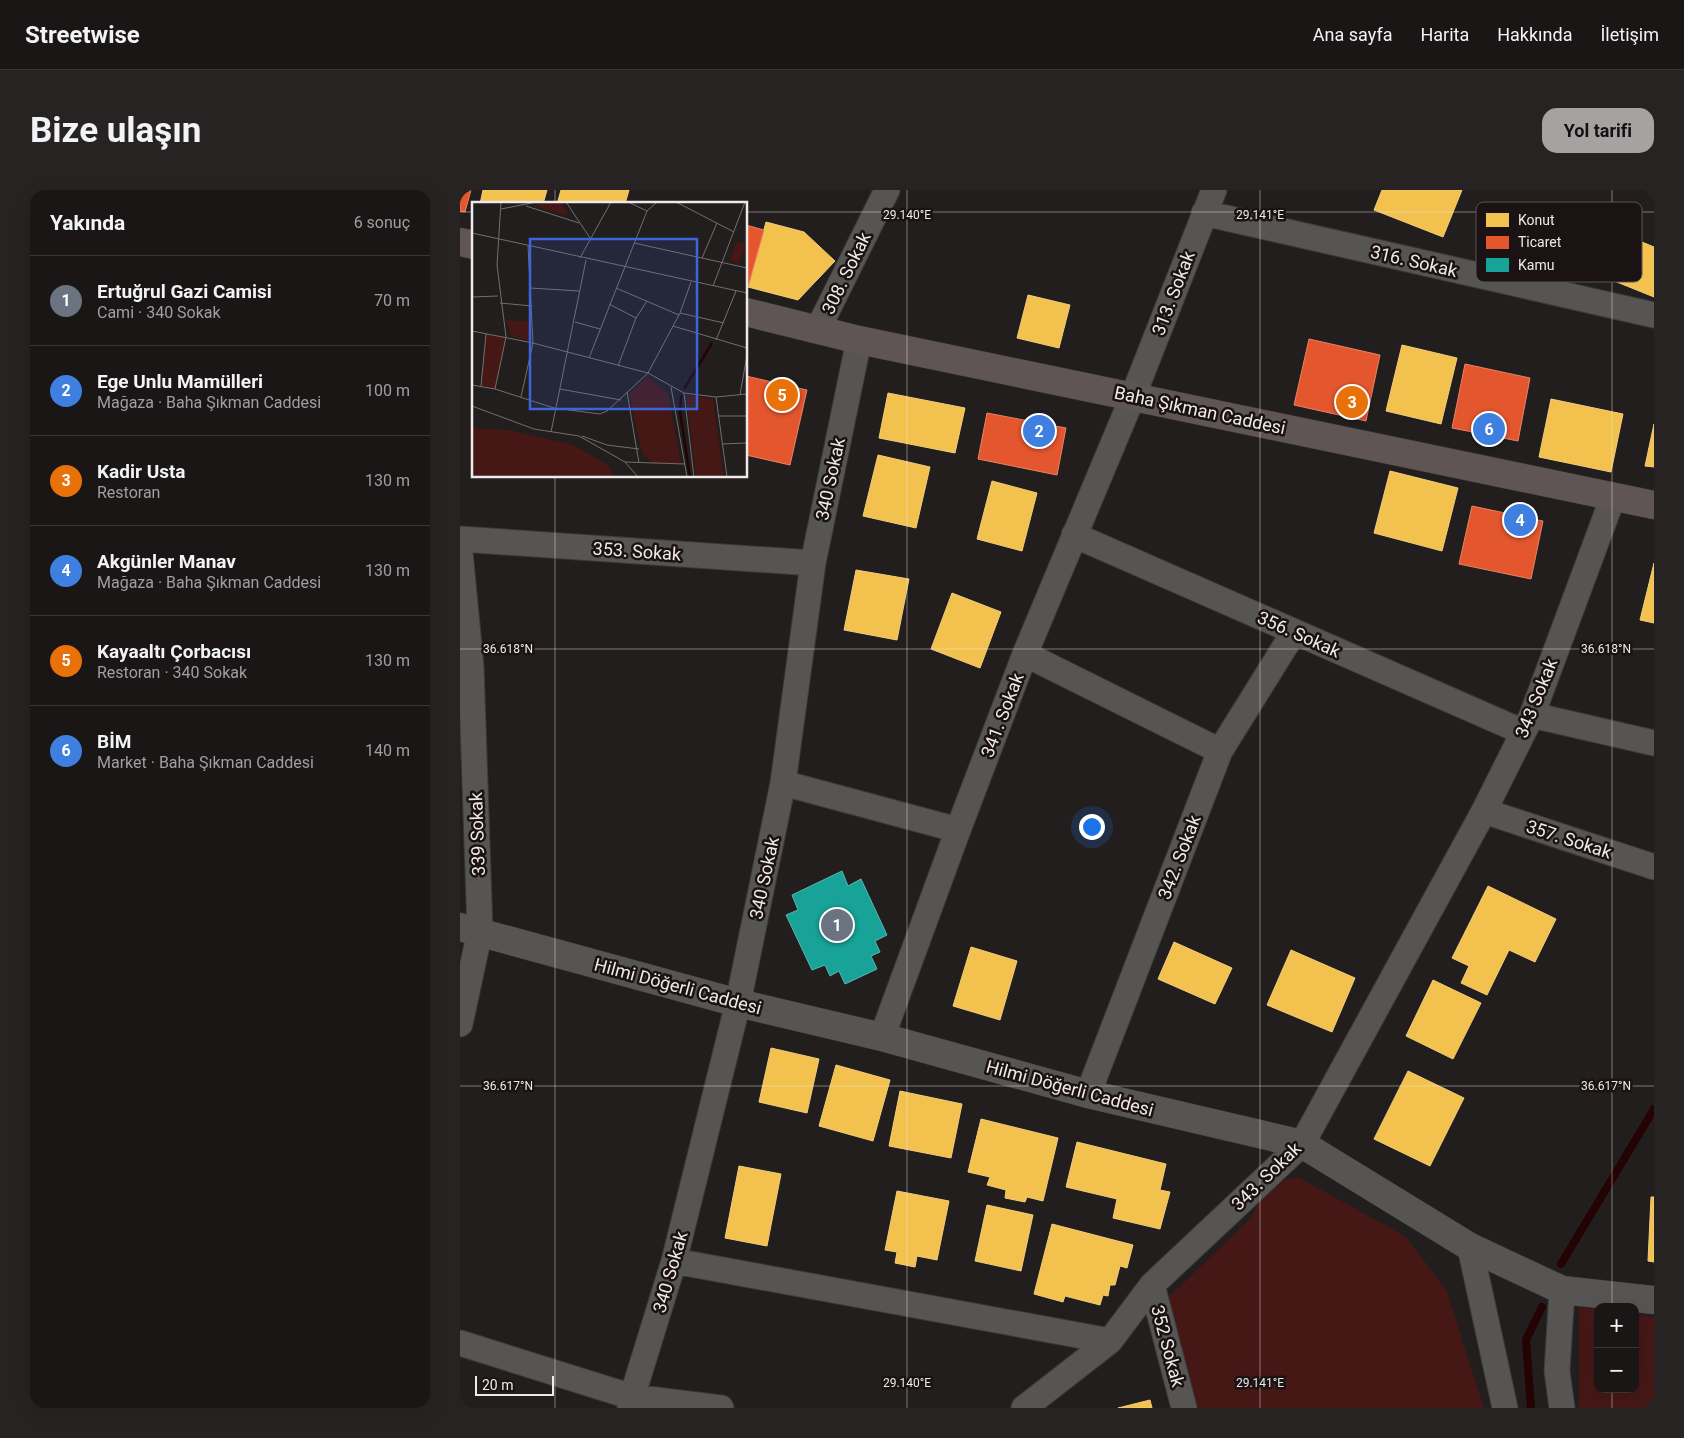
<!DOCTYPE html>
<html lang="tr">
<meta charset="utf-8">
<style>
body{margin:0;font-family:Roboto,sans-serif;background:#272323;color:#f1f3f6}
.controls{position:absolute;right:15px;bottom:15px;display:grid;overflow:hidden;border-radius:10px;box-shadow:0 5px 20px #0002}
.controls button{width:45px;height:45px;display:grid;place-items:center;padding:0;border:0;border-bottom:1px solid #383535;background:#1a1616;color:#f1f3f6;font:25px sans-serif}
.scale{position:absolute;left:15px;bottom:12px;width:79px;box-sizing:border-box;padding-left:5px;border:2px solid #efe9e9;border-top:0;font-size:14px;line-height:18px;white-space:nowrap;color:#efe9e9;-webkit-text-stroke:4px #1b1313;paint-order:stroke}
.you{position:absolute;left:631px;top:636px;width:18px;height:18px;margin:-12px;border:4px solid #fff;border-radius:50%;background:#1a73e8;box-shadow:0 0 0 8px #1a73e833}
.badge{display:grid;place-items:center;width:32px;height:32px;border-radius:50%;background:#a7a2a2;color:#fff;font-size:16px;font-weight:700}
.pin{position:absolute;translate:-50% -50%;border:2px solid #fff;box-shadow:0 1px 5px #0006}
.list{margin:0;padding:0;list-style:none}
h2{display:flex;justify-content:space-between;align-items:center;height:65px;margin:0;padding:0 20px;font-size:21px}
h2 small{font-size:16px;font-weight:400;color:#9f9fa1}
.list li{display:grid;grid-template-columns:32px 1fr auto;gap:15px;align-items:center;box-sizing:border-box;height:90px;padding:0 20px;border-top:1px solid #383535}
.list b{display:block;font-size:19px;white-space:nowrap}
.list p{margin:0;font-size:16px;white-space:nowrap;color:#9f9fa1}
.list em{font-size:16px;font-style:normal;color:#9f9fa1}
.map{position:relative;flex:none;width:1194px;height:1218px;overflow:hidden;border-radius:15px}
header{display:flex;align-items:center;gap:30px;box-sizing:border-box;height:70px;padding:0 25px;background:#1a1616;border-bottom:1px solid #383535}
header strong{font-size:24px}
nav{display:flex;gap:28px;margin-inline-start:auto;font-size:18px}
.intro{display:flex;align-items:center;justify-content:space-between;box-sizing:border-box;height:120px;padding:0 30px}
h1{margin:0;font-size:35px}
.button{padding:12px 22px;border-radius:15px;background:#a7a2a2;color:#111;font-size:18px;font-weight:700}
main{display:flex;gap:30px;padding:0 30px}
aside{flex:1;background:#1a1616;border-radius:15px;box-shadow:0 5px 20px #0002}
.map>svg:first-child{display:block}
.green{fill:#451816}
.homes{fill:#f2c14e;stroke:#f1cd7c}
.shops{fill:#e4572e;stroke:#e78366}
.public{fill:#17a398;stroke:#58b8b0}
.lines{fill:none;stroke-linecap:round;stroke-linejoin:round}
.stream{stroke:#230303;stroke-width:8}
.street-casing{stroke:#3c3939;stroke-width:27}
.secondary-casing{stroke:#3c3939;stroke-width:29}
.primary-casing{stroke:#3c3939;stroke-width:29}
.street{stroke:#575454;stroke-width:25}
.secondary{stroke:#575454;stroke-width:28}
.primary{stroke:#5e5554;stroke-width:28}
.ticks{fill:none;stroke:#efe9e9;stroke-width:1;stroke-opacity:0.45}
.labels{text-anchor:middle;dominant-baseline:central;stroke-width:5;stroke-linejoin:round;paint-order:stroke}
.street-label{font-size:18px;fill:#efe9e9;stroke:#1b1313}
.inset-river{fill:none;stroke:#230303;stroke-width:2.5}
.inset-road{fill:none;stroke:#746f6f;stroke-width:1}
.view{fill:#3c65db;fill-opacity:0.15;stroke:#3c65db;stroke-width:2.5}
.inset-edge{fill:none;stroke:#efe9e9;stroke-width:2.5}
.key{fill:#1b1313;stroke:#5b5353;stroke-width:1}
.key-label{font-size:14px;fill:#efe9e9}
.ticks-label{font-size:12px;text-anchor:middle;fill:#efe9e9;stroke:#1b1313;stroke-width:5;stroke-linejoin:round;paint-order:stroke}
</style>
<header>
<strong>Streetwise</strong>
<nav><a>Ana sayfa</a><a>Harita</a><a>Hakkında</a><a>İletişim</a></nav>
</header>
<div class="intro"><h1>Bize ulaşın</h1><a class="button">Yol tarifi</a></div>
<main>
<aside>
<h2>Yakında<small>6 sonuç</small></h2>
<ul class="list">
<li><span class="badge" style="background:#6b7280">1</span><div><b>Ertuğrul Gazi Camisi</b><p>Cami · 340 Sokak</p></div><em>70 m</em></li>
<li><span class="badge" style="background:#3f7fe0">2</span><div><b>Ege Unlu Mamülleri</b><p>Mağaza · Baha Şıkman Caddesi</p></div><em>100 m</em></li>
<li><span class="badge" style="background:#e8710a">3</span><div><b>Kadir Usta</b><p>Restoran</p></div><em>130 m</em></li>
<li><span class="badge" style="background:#3f7fe0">4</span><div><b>Akgünler Manav</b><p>Mağaza · Baha Şıkman Caddesi</p></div><em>130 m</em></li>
<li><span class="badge" style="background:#e8710a">5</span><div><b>Kayaaltı Çorbacısı</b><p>Restoran · 340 Sokak</p></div><em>130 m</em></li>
<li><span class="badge" style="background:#3f7fe0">6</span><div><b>BİM</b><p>Market · Baha Şıkman Caddesi</p></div><em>140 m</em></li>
</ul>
</aside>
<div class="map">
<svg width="1194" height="1218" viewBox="0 0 1194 1218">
<rect width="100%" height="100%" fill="#221e1e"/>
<path class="green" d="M838 987 945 1046 986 1099 1024 1218H732L709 1107 792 1027 798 1012 825 990Z
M1119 1117 1138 1119V1199H1175V1124L1194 1127V1218H1119Z"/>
<path class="homes" d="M23 0H87L83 14H20Z
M101 0H169L165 14H97Z
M922 0H1002L983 47 914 20Z
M306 32 344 42 375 71 338 110 288 97Z
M1165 45 1194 57V107L1147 88Z
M568 105 610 115 599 158 557 148Z
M942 155 997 168 981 234 926 221Z
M428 203 505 218 495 263 419 248Z
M1091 209 1163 224 1151 282 1079 267Z
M1194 234V277L1185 276Z
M418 265 470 277 456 338 403 326Z
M930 281 998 298 982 361 914 343Z
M532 291 577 303 562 361 517 349Z
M1194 373V433L1180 430Z
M396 380 449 389 437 450 384 440Z
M492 403 541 422 520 478 471 459Z
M1028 696 1096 729 1075 772 1049 760 1027 805 1001 793 1009 776 992 768Z
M714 752 772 778 755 814 698 789Z
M511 757 557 771 540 830 493 816Z
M831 760 895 788 872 842 807 815Z
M973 790 1021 813 993 869 946 846Z
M311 858 359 869 347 923 299 912Z
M376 875 430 890 413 951 359 936Z
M948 881 1004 908 970 976 914 949Z
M440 901 502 914 491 968 429 956Z
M521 929 598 948 583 1011 567 1007 565 1012 545 1008 546 1000 527 995 530 987 508 982Z
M617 952 706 974 700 1000 710 1002 700 1039 653 1028 657 1009 606 997Z
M279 976 321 984 307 1056 265 1048Z
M437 1001 489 1011 477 1070 457 1066 455 1077 435 1073 437 1062 425 1060Z
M1191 1007H1194V1072L1188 1071Z
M527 1015 573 1025 561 1081 515 1071Z
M592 1034 673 1055 667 1078 660 1076 655 1095H650L648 1106 643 1105 640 1115 605 1106 603 1112 574 1104Z
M690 1210 692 1218H658Z"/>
<path class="shops" d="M0 0H11L5 22 0 21Z
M286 35 304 40 288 97H286Z
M849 149 920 165 906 231 834 215Z
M1005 174 1070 188 1058 251 992 238Z
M286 186 347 200 330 275 286 265Z
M527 223 606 238 597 285 518 269Z
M1012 316 1083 331 1071 389 999 374Z"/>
<path class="public" d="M382 681 388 696 401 689 427 745 415 751 420 762 411 766 417 779 385 794 379 781 370 786 365 775 352 780 326 725 338 720 332 705Z"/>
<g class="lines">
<path class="stream" d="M1101 1074 1194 919
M1071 1218 1066 1150 1082 1117"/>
<g class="street-casing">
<path id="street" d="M744 23 1194 125
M358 139 427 0
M614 345 1063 542
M0 349 353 373
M0 362 11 476 20 741 0 834
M565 464 760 561
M1072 525 1194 553
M323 593 498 640
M1024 621 1194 677
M422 847 498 640 565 464 673 206 754 0
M628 904 760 561 834 442
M1010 1057 1045 1218
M214 1071 650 1151
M692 1095 724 1218
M1102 1100 1097 1181 1102 1218
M0 1153 172 1207 261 1218
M170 1218 172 1207 214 1071 278 813 323 593 353 373 399 150
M564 1218 650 1151 692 1095 842 954 1024 621 1072 525 1153 307"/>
</g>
<g class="secondary-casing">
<path id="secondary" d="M0 737 278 813 422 847 628 904 842 954 1010 1057 1102 1100 1194 1110"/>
</g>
<g class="primary-casing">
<path id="primary" d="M0 52 14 55
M286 122 399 150 1194 315"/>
</g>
<use href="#street" class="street"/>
<use href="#secondary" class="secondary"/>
<use href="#primary" class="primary"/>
</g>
<path class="ticks" d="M95 0V14M447 0V1218M800 0V1218M1152 0V1117M0 22H14M286 22H1194M95 286V1218M0 459H1194M0 896H1194M1152 1199V1218"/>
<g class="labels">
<g class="street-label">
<text transform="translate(954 71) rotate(13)">316. Sokak</text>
<text transform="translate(386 83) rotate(-64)">308. Sokak</text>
<text transform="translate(713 103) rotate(-69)">313. Sokak</text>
<text transform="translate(740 220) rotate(12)">Baha Şıkman Caddesi</text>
<text transform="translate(370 289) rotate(-78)">340 Sokak</text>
<text transform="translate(177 361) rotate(4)">353. Sokak</text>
<text transform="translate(839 444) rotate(24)">356. Sokak</text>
<text transform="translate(1076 508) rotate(-68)">343 Sokak</text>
<text transform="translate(542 525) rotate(-69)">341. Sokak</text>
<text transform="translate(17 644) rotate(-92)">339 Sokak</text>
<text transform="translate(1109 649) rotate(18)">357. Sokak</text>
<text transform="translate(719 667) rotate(-69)">342. Sokak</text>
<text transform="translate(304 688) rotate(-78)">340 Sokak</text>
<text transform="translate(218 796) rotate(15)">Hilmi Döğerli Caddesi</text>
<text transform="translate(610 898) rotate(15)">Hilmi Döğerli Caddesi</text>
<text transform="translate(806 986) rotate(-44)">343. Sokak</text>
<text transform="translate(210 1082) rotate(-74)">340 Sokak</text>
<text transform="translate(708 1156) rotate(75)">352 Sokak</text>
</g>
</g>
<g transform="translate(12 12)">
<rect width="275" height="275" fill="#221e1e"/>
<path d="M74 0H89L97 14 63 4ZM265 39 274 43 267 62 258 58ZM34 118 57 120 59 139 39 134ZM14 132 34 135 23 187 9 184ZM175 175 196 191 209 261H180L170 251 157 192ZM214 193 241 197 252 275H224ZM0 226 37 228 101 243 135 262 144 275H0Z" fill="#451816"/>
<path class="inset-river" d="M212 187 240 141M209 193 208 210 218 275"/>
<path class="inset-road" d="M94 0 118 36M156 0 175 9M204 0 262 30M54 4 107 21M29 7 65 0M0 31 275 91M162 41 275 66M108 56 139 0M230 56 245 21M241 84 273 0M58 86 107 89M144 86 207 113M0 95 26 94M28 101 60 104M137 102 164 116M208 111 252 121M103 120 128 127M201 124 275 146M0 129 61 141 176 171 212 191 244 195 275 192M244 138 264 89M117 156 175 9 185 0M146 164 164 116 175 99M0 183 23 187 82 206 128 212 135 209 176 171 208 111 219 80M9 184 14 132M199 185 215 275M23 187 34 135 25 63 29 0M88 187 149 198M155 190 167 261M212 191 222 275M268 193 275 153M49 195 61 141 56 44M244 195 255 275M0 204 62 227 107 234 153 260 213 262M246 214H275M79 230 114 58M110 234 135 243 167 247M250 242 275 241M153 260 166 275"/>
<path class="view" d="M58 37H225V207H58Z"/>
<rect width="275" height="275" class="inset-edge"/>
</g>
<rect x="1016" y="12" width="166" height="80" rx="8" class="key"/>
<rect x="1026" y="23" width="23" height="14" fill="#f2c14e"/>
<rect x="1026" y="46" width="23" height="13" fill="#e4572e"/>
<rect x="1026" y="68" width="23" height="14" fill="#17a398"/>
<g class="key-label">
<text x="1058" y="35">Konut</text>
<text x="1058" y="57">Ticaret</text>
<text x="1058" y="80">Kamu</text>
</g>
<g class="ticks-label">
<text x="447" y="29">29.140°E</text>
<text x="800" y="29">29.141°E</text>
<text x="48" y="463">36.618°N</text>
<text x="1146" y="463">36.618°N</text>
<text x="48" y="900">36.617°N</text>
<text x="1146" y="900">36.617°N</text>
<text x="447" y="1197">29.140°E</text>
<text x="800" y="1197">29.141°E</text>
</g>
</svg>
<div class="controls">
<button>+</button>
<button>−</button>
</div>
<div class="scale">20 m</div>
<div class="you"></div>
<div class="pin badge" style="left:377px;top:735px;background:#6b7280">1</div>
<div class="pin badge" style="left:579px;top:241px;background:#3f7fe0">2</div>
<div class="pin badge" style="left:892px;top:212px;background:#e8710a">3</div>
<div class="pin badge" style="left:1060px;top:330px;background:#3f7fe0">4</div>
<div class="pin badge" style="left:322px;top:205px;background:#e8710a">5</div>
<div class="pin badge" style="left:1029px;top:239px;background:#3f7fe0">6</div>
</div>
</main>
